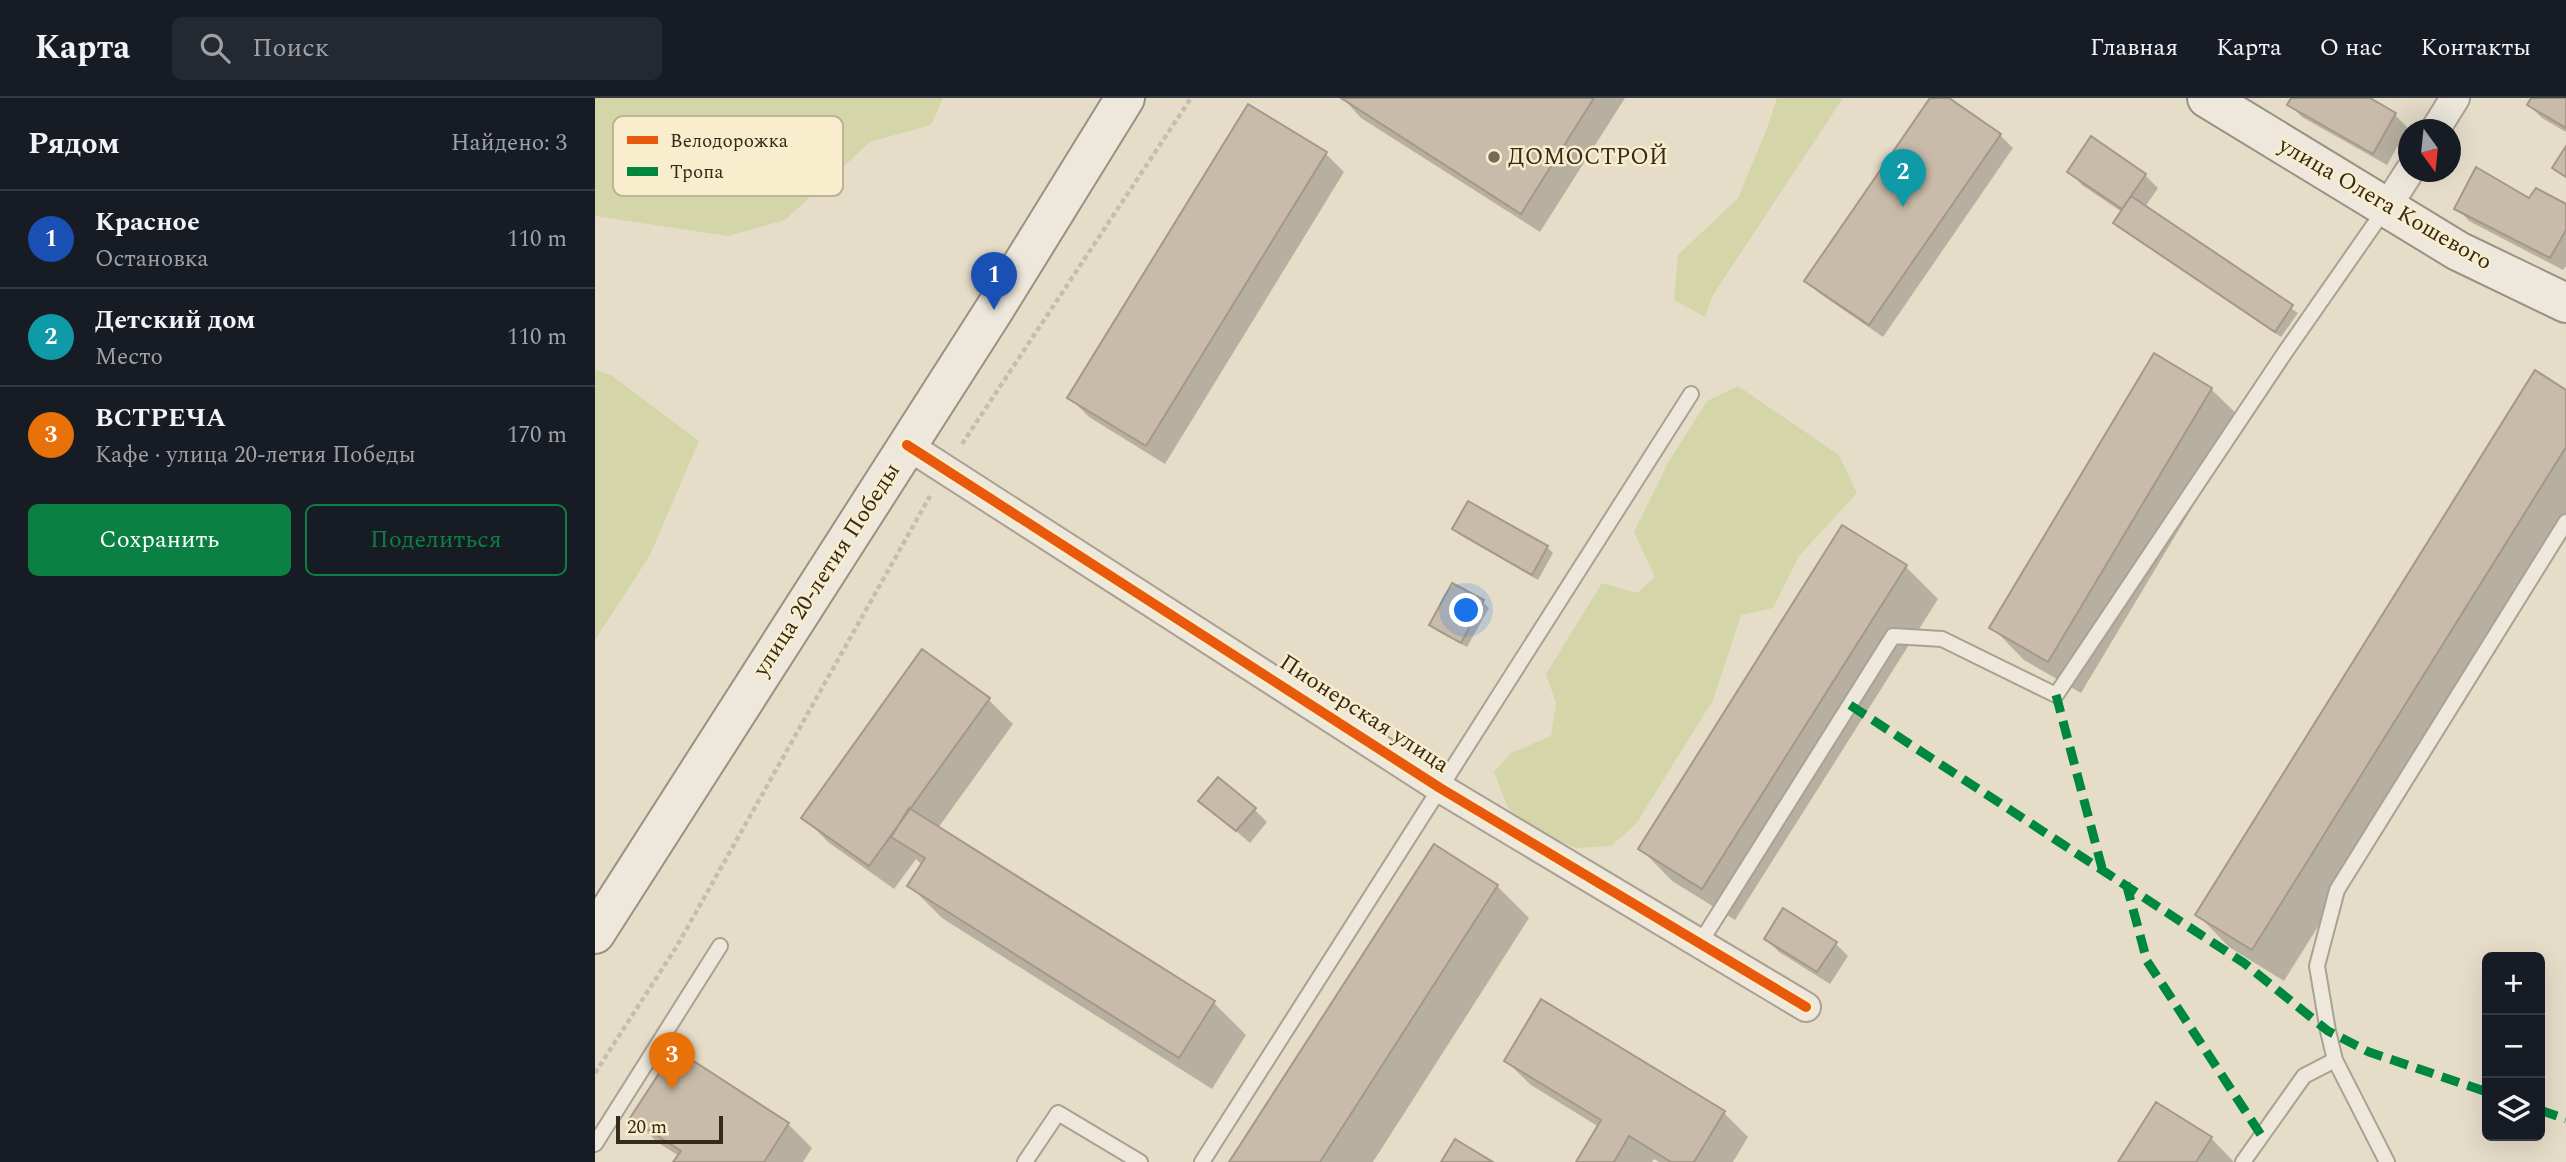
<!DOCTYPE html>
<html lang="ru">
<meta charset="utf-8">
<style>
body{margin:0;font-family:Spectral,serif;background:#242831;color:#f1f3f6}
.controls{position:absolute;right:21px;bottom:21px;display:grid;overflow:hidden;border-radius:10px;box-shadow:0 7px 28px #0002}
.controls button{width:63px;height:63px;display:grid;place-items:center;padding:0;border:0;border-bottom:2px solid #363941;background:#171b24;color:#f1f3f6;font:35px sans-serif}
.compass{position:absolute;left:1803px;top:21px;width:63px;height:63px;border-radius:50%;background:#171b24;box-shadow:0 7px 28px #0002;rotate:165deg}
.scale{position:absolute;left:21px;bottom:18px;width:107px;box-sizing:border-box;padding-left:7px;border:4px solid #382a1a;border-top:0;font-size:19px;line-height:24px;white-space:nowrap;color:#382a1a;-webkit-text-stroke:5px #f8edcc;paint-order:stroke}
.you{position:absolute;left:872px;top:513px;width:24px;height:24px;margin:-18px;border:5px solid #fff;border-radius:50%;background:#1a73e8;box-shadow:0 0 0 10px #1a73e833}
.badge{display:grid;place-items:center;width:46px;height:46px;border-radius:50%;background:#0b8043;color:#fff;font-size:23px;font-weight:700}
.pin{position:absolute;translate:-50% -58px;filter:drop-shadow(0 2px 4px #0008)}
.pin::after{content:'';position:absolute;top:37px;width:24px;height:21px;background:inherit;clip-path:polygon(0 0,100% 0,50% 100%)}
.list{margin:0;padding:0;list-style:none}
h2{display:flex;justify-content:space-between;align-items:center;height:91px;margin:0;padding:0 28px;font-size:30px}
h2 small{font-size:23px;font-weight:400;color:#9ea1a6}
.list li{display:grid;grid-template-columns:46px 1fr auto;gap:21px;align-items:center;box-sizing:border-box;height:98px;padding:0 28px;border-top:2px solid #363941}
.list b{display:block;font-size:26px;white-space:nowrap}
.list p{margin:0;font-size:23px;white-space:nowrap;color:#9ea1a6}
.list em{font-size:23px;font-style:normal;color:#9ea1a6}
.actions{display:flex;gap:14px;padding:21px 28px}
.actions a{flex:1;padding:16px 0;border:2px solid #0b8043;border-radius:10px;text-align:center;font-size:24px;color:#0b8043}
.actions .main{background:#0b8043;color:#fff}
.icon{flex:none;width:38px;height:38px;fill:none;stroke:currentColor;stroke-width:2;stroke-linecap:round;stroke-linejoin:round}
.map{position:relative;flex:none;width:1971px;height:1064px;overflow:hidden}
header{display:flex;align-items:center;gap:42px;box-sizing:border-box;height:98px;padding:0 35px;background:#171b24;border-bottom:2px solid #363941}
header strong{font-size:33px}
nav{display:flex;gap:38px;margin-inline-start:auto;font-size:24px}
.search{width:490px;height:63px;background:#242831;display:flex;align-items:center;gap:18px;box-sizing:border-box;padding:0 24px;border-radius:10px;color:#9ea1a6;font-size:26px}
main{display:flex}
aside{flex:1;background:#171b24}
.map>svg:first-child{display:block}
.green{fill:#d4d6a9}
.shadow{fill:#0003}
.building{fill:#c9bba9;stroke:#a59888;stroke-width:2}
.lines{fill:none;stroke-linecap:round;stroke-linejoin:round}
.lane-casing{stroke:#a9a192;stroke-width:18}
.street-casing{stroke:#a9a192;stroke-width:32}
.secondary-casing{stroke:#999182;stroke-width:42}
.path{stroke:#c4beb2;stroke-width:4.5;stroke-dasharray:5 3.5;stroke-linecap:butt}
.lane{stroke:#ede8db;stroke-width:14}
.street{stroke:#ede8db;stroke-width:28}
.secondary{stroke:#ede8db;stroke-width:38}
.quiet{stroke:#00873e;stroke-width:9;stroke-dasharray:18 9;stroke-linecap:butt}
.cycleway-casing{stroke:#f8edcc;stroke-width:15}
.cycleway{stroke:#e8590c;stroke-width:10}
.poi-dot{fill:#756957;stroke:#f8edcc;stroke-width:2.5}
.labels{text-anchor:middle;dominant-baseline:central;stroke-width:5;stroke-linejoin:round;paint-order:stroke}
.poi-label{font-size:23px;fill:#382a1a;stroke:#f8edcc;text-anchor:start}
.street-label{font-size:23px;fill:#382a1a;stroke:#f8edcc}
.key{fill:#f8edcc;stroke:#beb297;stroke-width:2}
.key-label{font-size:19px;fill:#382a1a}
</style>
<header>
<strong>Карта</strong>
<div class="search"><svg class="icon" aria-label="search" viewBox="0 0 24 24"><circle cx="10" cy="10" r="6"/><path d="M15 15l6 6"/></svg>Поиск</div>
<nav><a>Главная</a><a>Карта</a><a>О нас</a><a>Контакты</a></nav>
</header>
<main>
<aside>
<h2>Рядом<small>Найдено: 3</small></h2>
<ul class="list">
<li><span class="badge" style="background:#1a4fb4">1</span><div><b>Красное</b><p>Остановка</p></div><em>110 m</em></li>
<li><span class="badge" style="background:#0f9aa8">2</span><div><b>Детский дом</b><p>Место</p></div><em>110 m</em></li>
<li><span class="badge" style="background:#e8710a">3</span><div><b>ВСТРЕЧА</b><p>Кафе · улица 20-летия Победы</p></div><em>170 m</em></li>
</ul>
<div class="actions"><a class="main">Сохранить</a><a>Поделиться</a></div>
</aside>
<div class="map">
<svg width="1971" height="1064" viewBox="0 0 1971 1064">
<rect width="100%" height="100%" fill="#e5ddc8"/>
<path class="green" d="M0 0H348L336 27 275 44 190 122 133 138 0 118Z
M1182 0H1248L1118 197 1110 219 1079 202 1083 157 1143 100 1171 33Z
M0 272 16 277 104 343 55 457 0 542Z
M1143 288 1244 357 1262 395 1204 458 1178 510 1146 517 1118 602 1041 726 1016 748 981 750 939 732 913 710 899 674 916 655 956 638 961 605 951 576 1007 485 1042 495 1060 479 1039 434 1073 365 1112 303Z"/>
<path class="shadow" d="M748 0H1030L945 134 766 20Z
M1337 0H1351L1405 37 1418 50 1288 239 1224 195 1211 182Z
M1698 0H1771L1800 17 1813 30 1792 67 1707 19 1694 6Z
M1938 0H1971V34L1947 20 1934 7Z
M731 56 749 74 570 366 494 319 475 300Z
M1475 74 1550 77 1563 90 1550 109 1703 215 1686 239 1526 130 1527 114 1487 87Z
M1935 102 1971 108V168L1968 172 1874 123 1862 110Z
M1559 257 1616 291 1649 323 1486 595 1429 562 1397 529Z
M1971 294V432L1689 883 1634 849 1602 816Z
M874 405 952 449 958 455 943 482 865 437 859 431Z
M1310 468 1343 501 1140 822 1077 783 1045 750Z
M888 504 894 510 872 549 842 533 836 527Z
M394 602 418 626 343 730 619 905 651 937 617 991 347 820 314 787 327 767 321 761 299 791 233 744 209 719Z
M606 703 659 711 672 724 655 745Z
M902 788 934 820 778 1064H636Z
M1171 841 1240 845 1253 858 1235 886 1184 854Z
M947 904 1129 1015 1153 1039 1138 1064H1064L1059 1061 1057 1064H983L1004 1029 936 987 911 963Z
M38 1020 193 1026 217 1050 208 1064H80L84 1058 62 1044Z
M1616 1040 1639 1064H1525Z"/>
<path class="building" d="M746 0H999L926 116Z
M1335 0H1354L1406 36 1274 227 1209 183Z
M1696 0H1775L1801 15 1778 56 1692 7Z
M1936 0H1971V30L1932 7Z
M653 6 732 54 551 348 472 300Z
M1496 38 1551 76 1527 111 1472 74Z
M1971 48V79L1957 70Z
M1881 69 1934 100 1941 90 1971 106V132L1955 160 1859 111Z
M1536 98 1698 207 1680 234 1518 125Z
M1559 255 1617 290 1453 564 1394 530Z
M1940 272 1971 292V349L1657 852 1600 817Z
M873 403 953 448 937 477 857 431Z
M1247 427 1312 467 1107 791 1043 751Z
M857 485 889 502 866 545 834 527Z
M327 551 395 600 274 768 206 720Z
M623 679 661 710 641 733 603 703Z
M314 710 620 903 584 960 312 788 330 760 296 739Z
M839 746 903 787 725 1064H634Z
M1188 810 1242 844 1222 874 1169 841Z
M946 901 1130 1013 1099 1064H1076L1034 1038 1019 1064H981L1006 1022 909 963Z
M80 951 194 1025 169 1064H78L86 1053 35 1020Z
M1561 1004 1617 1039 1601 1064H1523Z
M860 1041 898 1064H846Z"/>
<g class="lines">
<g class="lane-casing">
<path id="lane" d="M1105 845 1298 538 1347 541 1461 597 1691 253 1790 111
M0 1046 125 848
M430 1064 463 1015 545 1064
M607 1064 1096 296
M1648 1064 1709 978 1740 962
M1792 1064 1740 962 1733 933 1722 868 1742 792 1971 424"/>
</g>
<g class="street-casing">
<path id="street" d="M1840 32 1860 0
M1791 110 1814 74
M312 347 845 690 1211 909"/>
</g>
<g class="secondary-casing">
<path id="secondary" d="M1612 0 1863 153 1971 205
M0 836 399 212 530 0"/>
</g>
<path class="path" d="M367 346 596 0
M0 975 82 848 335 398"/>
<use href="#lane" class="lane"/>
<use href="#street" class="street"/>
<use href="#secondary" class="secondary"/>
<path class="quiet" d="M1461 597 1507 770
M1255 607 1649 865 1733 933 1774 954 1892 994
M1531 785 1552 863 1666 1037
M1945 1012 1971 1021"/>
<g class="cycleway-casing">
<path id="cycleway" d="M312 347 845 690 1211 909"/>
</g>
<use href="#cycleway" class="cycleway"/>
</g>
<circle class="poi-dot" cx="899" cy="59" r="7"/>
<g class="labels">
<g class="poi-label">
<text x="913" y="59">ДОМОСТРОЙ</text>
</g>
<g class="street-label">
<text transform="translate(1790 106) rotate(30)">улица Олега Кошевого</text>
<text transform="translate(232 472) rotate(-57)">улица 20-летия Победы</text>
<text transform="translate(769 616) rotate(33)">Пионерская улица</text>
</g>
</g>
<rect x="18" y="18" width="230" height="80" rx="10" class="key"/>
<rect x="32" y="38" width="31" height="8" fill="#e8590c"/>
<rect x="32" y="69" width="31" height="9" fill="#00873e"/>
<g class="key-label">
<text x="75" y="49">Велодорожка</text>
<text x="75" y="80">Тропа</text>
</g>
</svg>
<div class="controls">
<button>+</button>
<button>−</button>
<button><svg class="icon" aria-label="layers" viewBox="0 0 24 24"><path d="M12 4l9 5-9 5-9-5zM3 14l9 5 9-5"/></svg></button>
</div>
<svg class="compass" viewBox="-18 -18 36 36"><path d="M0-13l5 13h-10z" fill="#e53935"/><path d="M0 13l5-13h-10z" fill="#9ea1a6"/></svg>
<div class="scale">20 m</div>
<div class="you"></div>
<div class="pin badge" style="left:399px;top:212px;background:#1a4fb4">1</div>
<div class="pin badge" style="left:1308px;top:109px;background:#0f9aa8">2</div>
<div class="pin badge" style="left:77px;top:992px;background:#e8710a">3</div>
</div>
</main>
